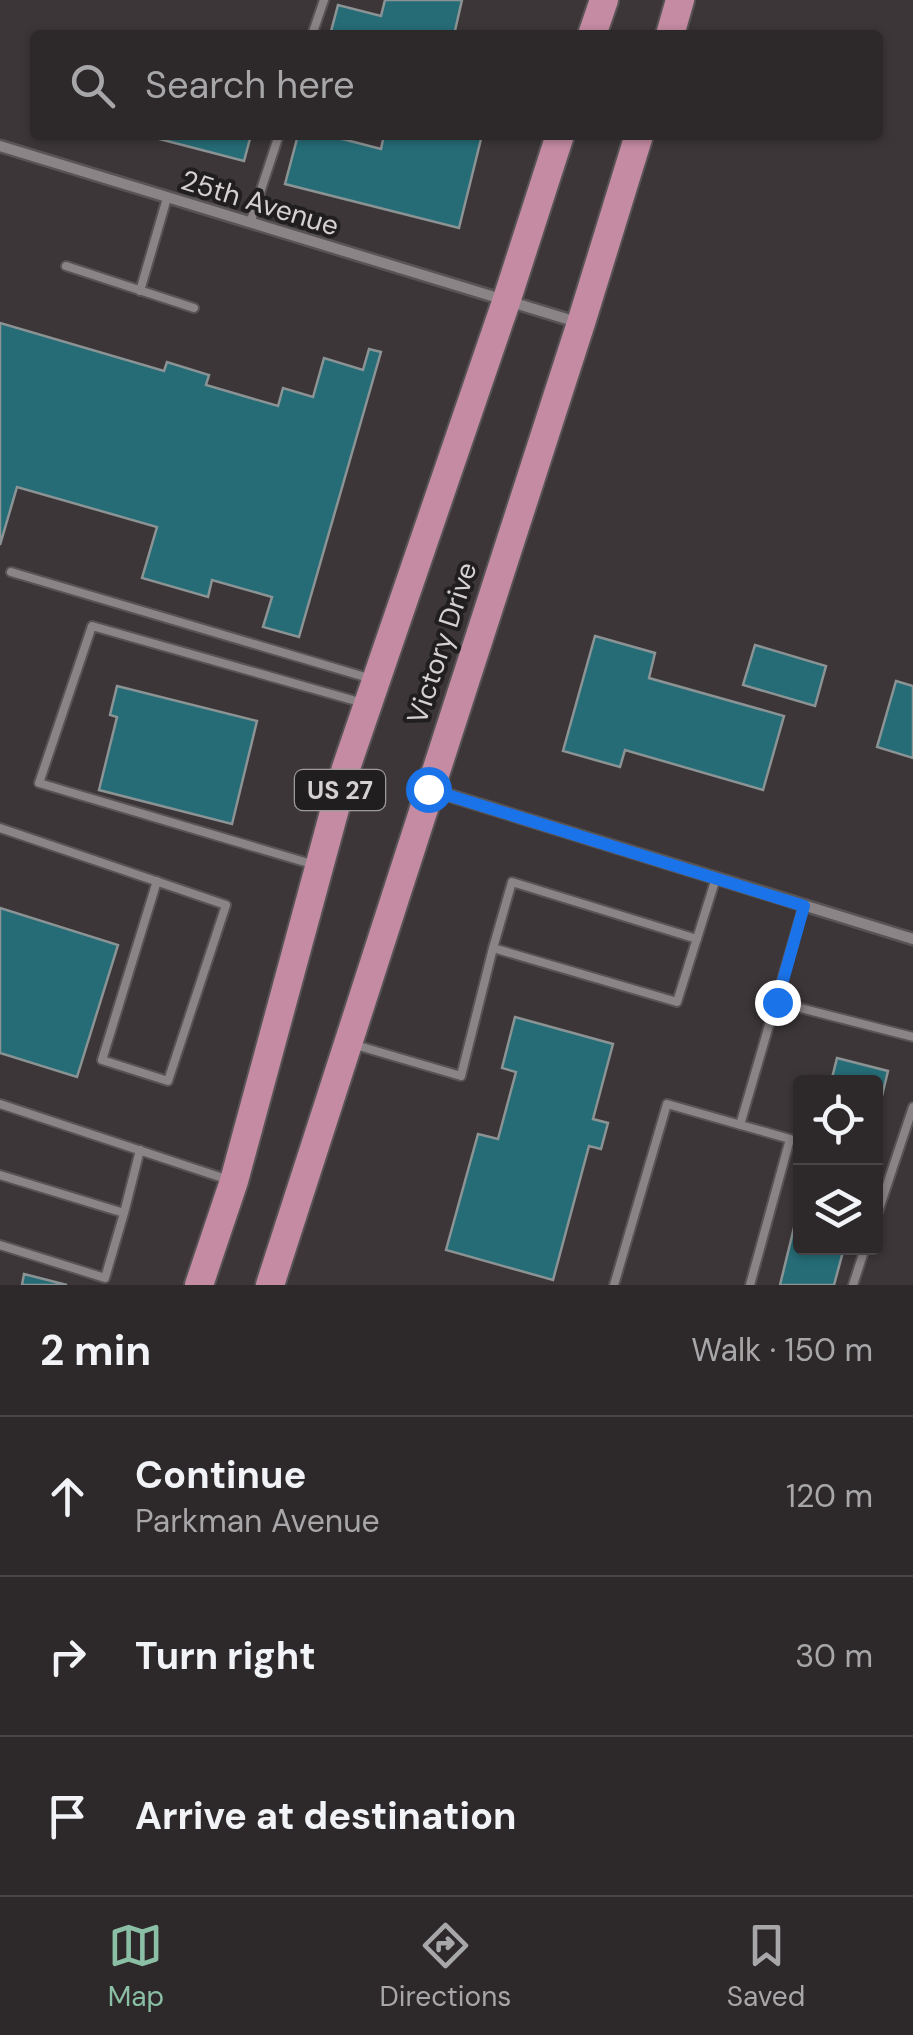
<!DOCTYPE html>
<meta charset="utf-8">
<style>
body{margin:0;font-family:"DM Sans",sans-serif;background:#353032;color:#f1f3f6}
.controls{position:absolute;right:30px;bottom:30px;display:grid;overflow:hidden;border-radius:10px;box-shadow:0 2px 8px #0004}
.controls button{width:90px;height:90px;display:grid;place-items:center;padding:0;border:0;border-bottom:2px solid #484447;background:#2d282a;color:#f1f3f6;font:50px sans-serif}
.stop{position:absolute;width:30px;height:30px;margin:-22px;border:8px solid #1a73e8;border-radius:50%;background:#fff}
.stop.end{background:#1a73e8;border-color:#fff;box-shadow:0 2px 10px #0008}
.list{margin:0;padding:0;list-style:none}
h2{display:flex;justify-content:space-between;align-items:center;height:130px;margin:0;padding:0 40px;font-size:42px}
h2 small{font-size:32px;font-weight:400;color:#a7a6a8}
.list li{display:grid;grid-template-columns:65px 1fr auto;gap:30px;align-items:center;box-sizing:border-box;height:160px;padding:0 40px;border-top:2px solid #484447}
.list b{display:block;font-size:38px;white-space:nowrap}
.list p{margin:0;font-size:32px;white-space:nowrap;color:#a7a6a8}
.list em{font-size:32px;font-style:normal;color:#a7a6a8}
.icon{flex:none;width:55px;height:55px;fill:none;stroke:currentColor;stroke-width:2;stroke-linecap:round;stroke-linejoin:round}
.map{position:relative;flex:none;width:913px;height:1285px;overflow:hidden}
.search{position:absolute;background:#2d282a;box-shadow:0 2px 8px #0004;left:30px;right:30px;top:30px;height:110px;display:flex;align-items:center;gap:25px;box-sizing:border-box;padding:0 35px;border-radius:10px;color:#a7a6a8;font-size:38px}
.sheet{height:610px;background:#2d282a}
nav{display:flex;justify-content:space-around;align-items:center;box-sizing:border-box;height:140px;border-top:2px solid #484447;background:#2d282a;font-size:28px;color:#a7a6a8}
nav a{display:grid;justify-items:center;gap:5px}
nav .on{color:#8abfa5}
.map>svg:first-child{display:block}
.building{fill:#256c76;stroke:#8b9394;stroke-width:2.5}
.lines{fill:none;stroke-linecap:round;stroke-linejoin:round}
.service-casing{stroke:#585355;stroke-width:12}
.minor-casing{stroke:#585355;stroke-width:15}
.trunk-casing{stroke:#585355;stroke-width:32}
.service{stroke:#8b8487;stroke-width:8}
.minor{stroke:#8b8487;stroke-width:10}
.trunk{stroke:#c48ba2;stroke-width:28}
.route{stroke:#1a73e8;stroke-width:12}
.labels{text-anchor:middle;dominant-baseline:central;stroke-width:8;stroke-linejoin:round;paint-order:stroke}
.shield{fill:#211e1f;stroke:#9f9b9c;stroke-width:2.5}
.shield-label{font-size:25px;font-weight:bold;fill:#d5d1d2}
.street-label{font-size:28px;fill:#d5d1d2;stroke:#211e1f}
</style>
<div class="map">
<svg width="913" height="1285" viewBox="0 0 913 1285">
<rect width="100%" height="100%" fill="#3c3638"/>
<path class="building" d="M385 0H462L454 35H330L338 5 381 16Z
M144 135H251L244 161Z
M298 135H327L381 149 384 135H482L459 228 285 184Z
M0 323 164 371 167 362 209 375 206 385 278 406 283 388 313 397 324 358 363 370 369 349 381 352 299 637 263 627 272 597 212 580 208 597 142 578 157 527 17 487 0 545Z
M595 636 655 653 649 678 784 716 763 790 625 750 620 767 563 751Z
M755 645 826 666 815 706 743 685Z
M896 681 913 686V758L877 747Z
M117 686 257 721 232 824 99 790 117 717 110 715Z
M0 908 118 945 77 1077 0 1053Z
M515 1017 613 1044 593 1119 608 1123 601 1149 589 1146 553 1280 446 1250 478 1134 498 1139 516 1072 502 1068Z
M837 1058 888 1071 876 1121V1082H831Z
M800 1203V1248H844L834 1285H780Z
M24 1274 67 1285H22Z"/>
<g class="lines">
<g class="service-casing">
<path id="service" d="M312 35 324 0
M250 223 279 135
M66 266 194 308
M140 291 167 198
M11 572 372 679
M0 828 226 905 168 1081 102 1060 157 881
M315 865 39 783 92 626 363 703
M493 948 512 882 697 939
M777 1002 913 1037
M352 1044 461 1076 493 948 677 1002 716 878
M0 1104 229 1180
M740 1125 804 905
M0 1175 124 1213 105 1278 0 1245
M124 1213 140 1150
M876 1218 913 1107
M614 1285 667 1104 790 1139 750 1285
M853 1285 865 1248"/>
</g>
<g class="minor-casing">
<path id="minor" d="M0 146 580 323
M432 790 913 939"/>
</g>
<g class="trunk-casing">
<path id="trunk" d="M592 35 604 0
M670 35 680 0
M199 1285 234 1181 346 768 506 302 560 135
M270 1285 581 323 639 135"/>
</g>
<use href="#service" class="service"/>
<use href="#minor" class="minor"/>
<use href="#trunk" class="trunk"/>
</g>
<g class="lines">
<path class="route" d="M428 789 804 906 777 1002"/>
</g>
<g class="labels">
<rect class="shield" x="295" y="770" width="90" height="40" rx="8"/>
<g class="shield-label">
<text x="340" y="790">US 27</text>
</g>
<g class="street-label">
<text transform="translate(260 203) rotate(17)">25th Avenue</text>
<text transform="translate(442 643) rotate(-72)">Victory Drive</text>
</g>
</g>
</svg>
<div class="controls">
<button><svg class="icon" aria-label="locate" viewBox="0 0 24 24"><circle cx="12" cy="12" r="6"/><path d="M12 2v4M12 18v4M2 12h4M18 12h4"/></svg></button>
<button><svg class="icon" aria-label="layers" viewBox="0 0 24 24"><path d="M12 4l9 5-9 5-9-5zM3 14l9 5 9-5"/></svg></button>
</div>
<div class="stop" style="left:428px;top:789px"></div>
<div class="stop end" style="left:777px;top:1002px"></div>
<div class="search"><svg class="icon" aria-label="search" viewBox="0 0 24 24"><circle cx="10" cy="10" r="6"/><path d="M15 15l6 6"/></svg>Search here</div>
</div>
<section class="sheet">
<h2>2 min<small>Walk · 150 m</small></h2>
<ul class="list">
<li><svg class="icon" aria-label="ahead" viewBox="0 0 24 24"><path d="M12 20V5M6 11l6-6 6 6"/></svg><div><b>Continue</b><p>Parkman Avenue</p></div><em>120 m</em></li>
<li><svg class="icon" aria-label="right" viewBox="0 0 24 24"><path d="M7 20v-9h11M14 6l5 5-5 5"/></svg><div><b>Turn right</b></div><em>30 m</em></li>
<li><svg class="icon" aria-label="arrive" viewBox="0 0 24 24"><path d="M6 21V4h12l-3 4 3 4H6"/></svg><div><b>Arrive at destination</b></div></li>
</ul>
</section>
<nav>
<a class="on"><svg class="icon" aria-label="map" viewBox="0 0 24 24"><path d="M3 6l6-2 6 2 6-2v14l-6 2-6-2-6 2zM9 4v14M15 6v14"/></svg>Map</a>
<a><svg class="icon" aria-label="directions" viewBox="0 0 24 24"><path d="M12 3l9 9-9 9-9-9zM9 14v-3h6M13 9l2 2-2 2"/></svg>Directions</a>
<a><svg class="icon" aria-label="saved" viewBox="0 0 24 24"><path d="M7 4h10v16l-5-4-5 4z"/></svg>Saved</a>
</nav>
